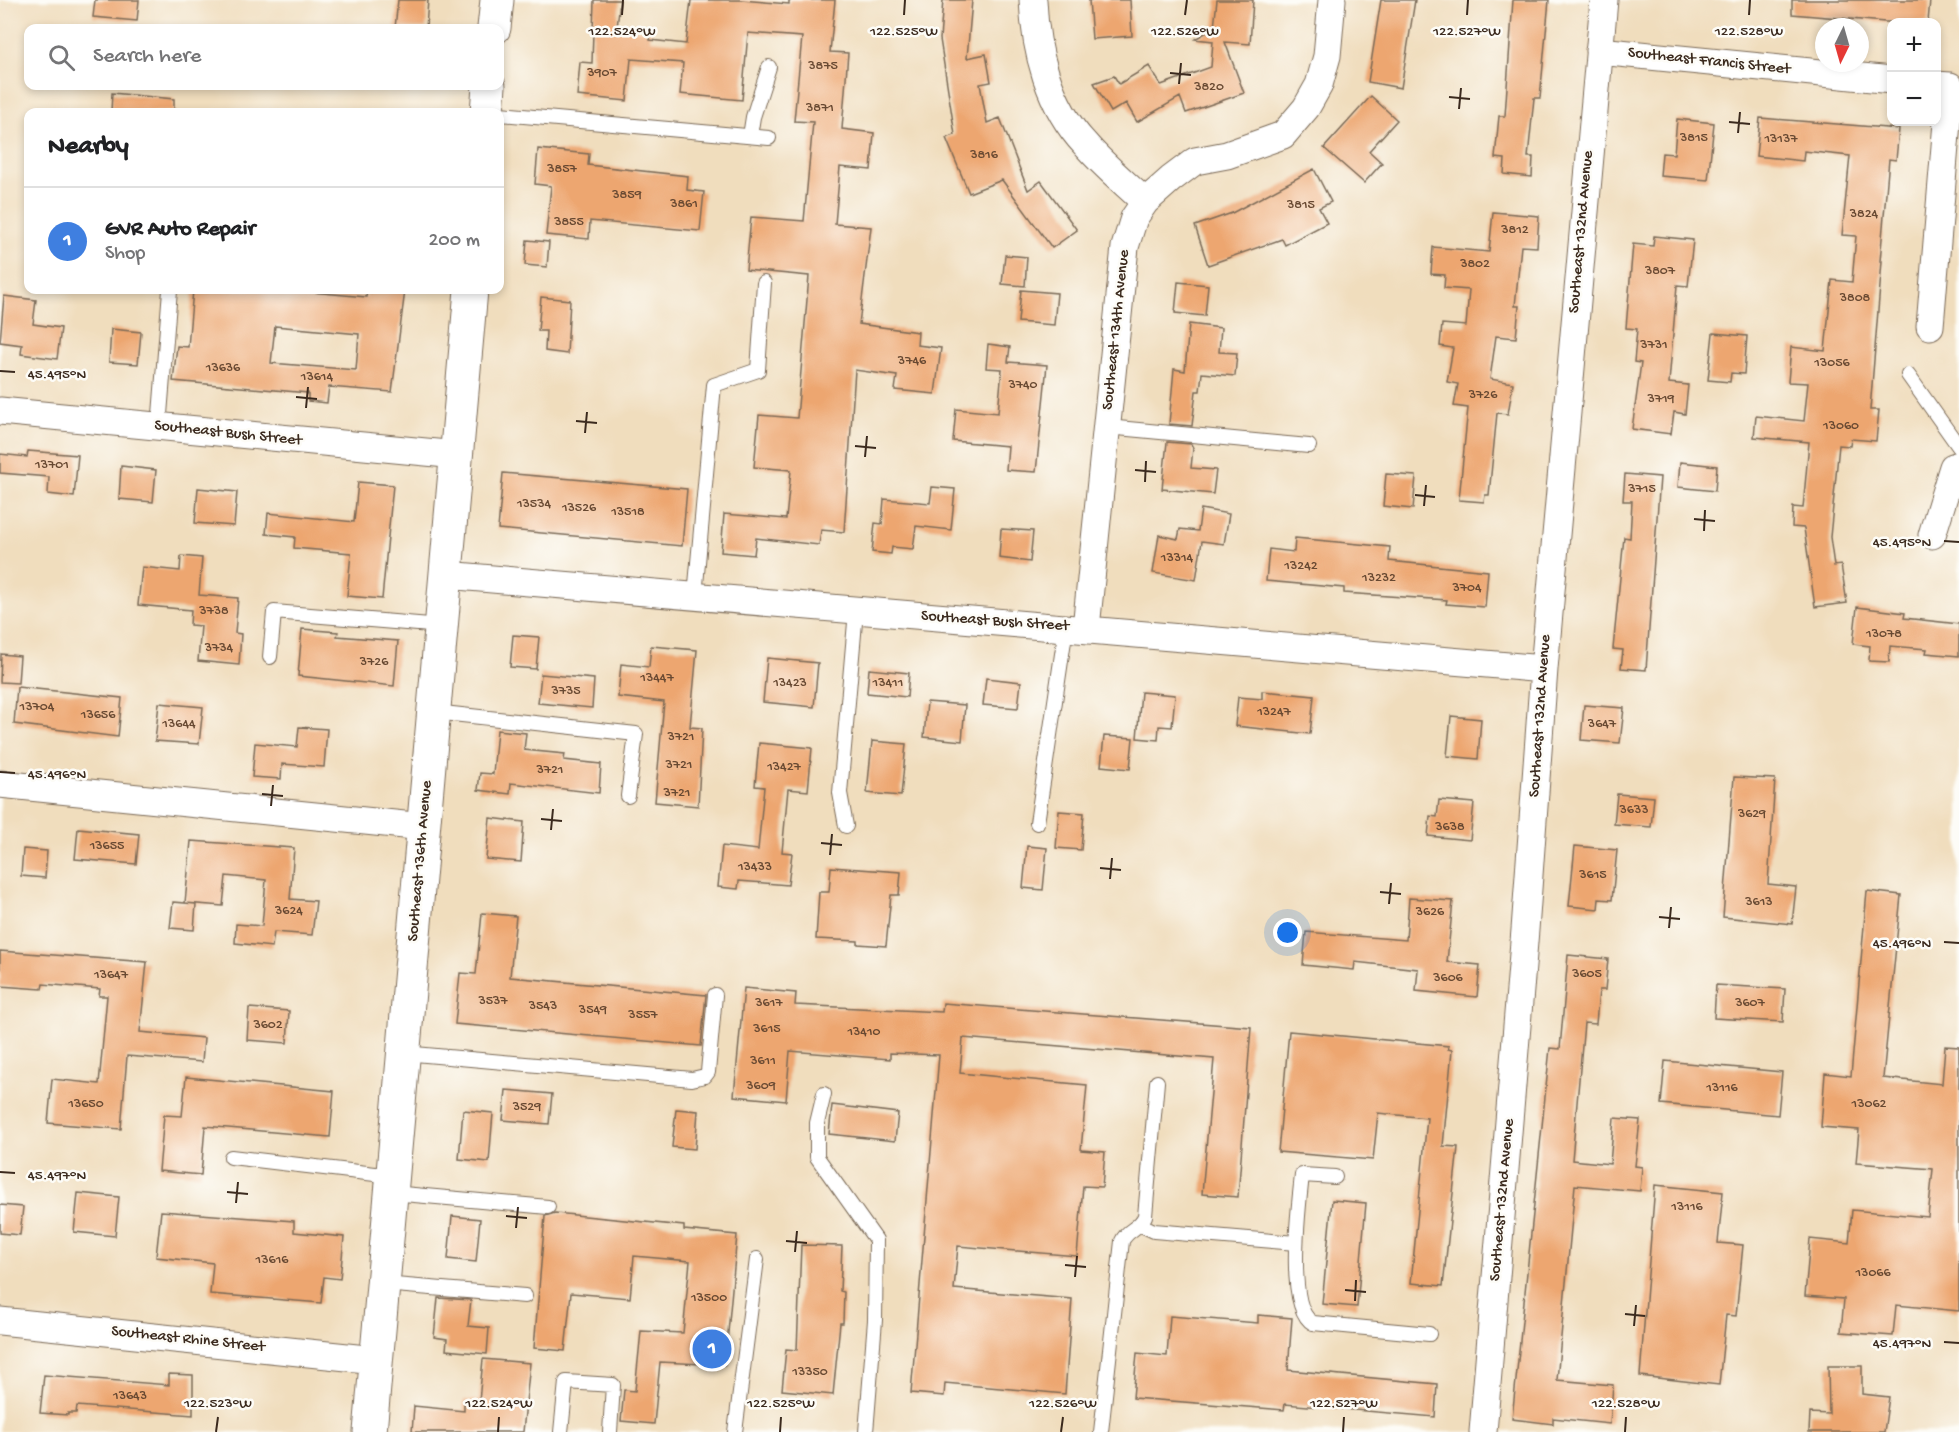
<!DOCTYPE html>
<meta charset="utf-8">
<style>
body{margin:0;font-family:"Gochi Hand",sans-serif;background:#f6f6f6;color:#202124}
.controls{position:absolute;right:18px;top:18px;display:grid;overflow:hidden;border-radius:12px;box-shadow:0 3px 9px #0003}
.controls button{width:54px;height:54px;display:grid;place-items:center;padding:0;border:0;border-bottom:2px solid #e0e0e0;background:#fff;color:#202124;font:30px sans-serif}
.compass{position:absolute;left:1815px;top:18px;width:54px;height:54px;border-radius:50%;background:#fff;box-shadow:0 3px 9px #0003;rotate:185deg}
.you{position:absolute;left:1288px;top:933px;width:21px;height:21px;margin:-15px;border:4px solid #fff;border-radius:50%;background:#1a73e8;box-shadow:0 0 0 9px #1a73e833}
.badge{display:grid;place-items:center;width:39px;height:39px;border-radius:50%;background:#ea580c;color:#fff;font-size:20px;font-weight:700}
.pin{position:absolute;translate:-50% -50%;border:3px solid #fff;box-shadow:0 2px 6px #0006}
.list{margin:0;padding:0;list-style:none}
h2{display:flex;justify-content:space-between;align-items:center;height:78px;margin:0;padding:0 24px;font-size:26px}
h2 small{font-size:20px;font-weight:400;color:#757577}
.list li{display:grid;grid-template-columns:39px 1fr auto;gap:18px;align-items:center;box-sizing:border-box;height:108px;padding:0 24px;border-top:2px solid #e0e0e0}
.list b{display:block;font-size:22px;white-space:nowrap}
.list p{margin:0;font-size:20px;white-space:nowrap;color:#757577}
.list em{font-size:20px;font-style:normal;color:#757577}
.icon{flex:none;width:33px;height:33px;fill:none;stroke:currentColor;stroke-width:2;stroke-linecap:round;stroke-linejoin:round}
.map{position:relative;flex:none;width:1959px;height:1432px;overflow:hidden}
.search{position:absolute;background:#fff;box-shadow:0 3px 9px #0003;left:24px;top:24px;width:480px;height:66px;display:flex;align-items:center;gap:15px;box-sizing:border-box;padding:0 21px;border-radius:12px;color:#757577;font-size:22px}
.panel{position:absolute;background:#fff;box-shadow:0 3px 9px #0003;left:24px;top:108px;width:480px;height:186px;border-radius:12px}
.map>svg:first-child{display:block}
.building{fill:#eda670;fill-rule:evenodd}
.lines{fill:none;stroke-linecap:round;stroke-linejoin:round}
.lane-casing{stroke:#7a6956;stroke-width:16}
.street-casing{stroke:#7a6956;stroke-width:29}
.secondary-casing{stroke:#7a6956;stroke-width:35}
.lane{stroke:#fff;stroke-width:14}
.street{stroke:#fff;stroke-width:27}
.secondary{stroke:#fff;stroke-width:33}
.ticks{fill:none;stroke:#3b2a1e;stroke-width:2}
.labels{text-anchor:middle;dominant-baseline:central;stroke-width:5;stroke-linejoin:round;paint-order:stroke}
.number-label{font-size:14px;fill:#684932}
.street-label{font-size:16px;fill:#3b2a1e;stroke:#fdfcf7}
.ticks-label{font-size:15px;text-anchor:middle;fill:#3b2a1e;stroke:#fdfcf7;stroke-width:5;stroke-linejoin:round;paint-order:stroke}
</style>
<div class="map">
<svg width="1959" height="1432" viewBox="0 0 1959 1432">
<rect width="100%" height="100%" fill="#fdfcf7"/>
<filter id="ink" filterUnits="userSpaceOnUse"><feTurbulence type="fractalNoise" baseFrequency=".0167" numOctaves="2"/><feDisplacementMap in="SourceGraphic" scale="12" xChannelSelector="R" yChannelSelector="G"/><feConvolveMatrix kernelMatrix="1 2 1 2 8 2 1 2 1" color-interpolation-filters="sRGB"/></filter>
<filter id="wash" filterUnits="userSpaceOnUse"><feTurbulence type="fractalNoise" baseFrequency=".008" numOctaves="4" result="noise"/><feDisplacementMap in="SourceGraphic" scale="24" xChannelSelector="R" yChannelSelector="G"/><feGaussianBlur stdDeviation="1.35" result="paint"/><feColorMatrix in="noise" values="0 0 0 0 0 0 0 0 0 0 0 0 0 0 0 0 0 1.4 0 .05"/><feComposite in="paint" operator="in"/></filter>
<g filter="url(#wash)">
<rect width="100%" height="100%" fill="#f0ddbd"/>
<g id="blocks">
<path class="building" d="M95 0H139L137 21 93 17Z
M398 0H428L426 28H395Z
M594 0H620L617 28 651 31 650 40 686 44 691 0H741L789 4V0H835L830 52 848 53 842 129 874 133 871 170 840 167 835 224 871 227 859 324 918 332 917 345 941 348 935 394 895 390 897 376 855 370 844 532 821 530 819 545 756 538 754 555 721 552 724 514 786 519 791 470 754 467 759 415 797 418 809 276 746 270 751 217 804 221 813 122 794 121 802 37 748 33 742 100 680 94 683 63 631 59 627 101 577 96 580 62 592 63Z
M943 0H972L967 58 986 54 991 82 980 84 987 123 1000 118 1028 190 1041 181 1077 230 1052 248 1002 180 969 193 946 138 955 135 940 39Z
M1089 0H1130L1132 36 1092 39Z
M1217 0H1253L1250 44 1225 42 1244 93 1186 113 1180 97 1137 122 1126 103 1111 112 1094 83 1114 76 1119 84 1149 66 1161 85 1211 67 1213 41 1195 39 1214 28Z
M1381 0H1415L1401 88 1368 82Z
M1513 0H1549L1540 98H1534L1528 157H1533L1532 177 1504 174 1505 159 1495 158 1499 116H1505Z
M1792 0H1930L1928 22H1885L1792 14Z
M112 93 174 99V112H111Z
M1371 96 1397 120 1369 151 1382 163 1364 183 1324 148Z
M1760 118 1899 129 1896 160 1889 159 1880 261H1882L1870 410H1879L1876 441 1851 439 1850 446 1839 445 1830 537 1834 566 1841 565 1847 603 1815 607 1804 528 1792 527 1793 507 1803 508 1809 442 1754 437 1756 416 1804 421 1808 383 1788 382 1791 347 1825 351 1832 280 1852 282 1856 236 1842 235 1850 156 1804 151 1803 161 1756 156Z
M1677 119 1714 123 1708 180 1660 176 1662 153 1674 154Z
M538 149 589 154 588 165 688 176 687 190 704 192 700 231 590 221 589 239 546 235 551 186 535 184Z
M1314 169 1331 202 1319 208 1327 223 1285 245 1282 239 1208 265 1195 226 1232 213Z
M1493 212 1539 216 1537 247 1521 246 1515 306H1519L1516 338 1496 336 1490 379 1513 383 1508 414 1497 413 1489 495H1485L1484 502 1459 500 1468 408 1454 406 1458 384 1447 382 1453 348 1440 346 1442 324 1466 326 1469 290 1444 288 1445 275 1431 274 1433 247 1489 252Z
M1654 236 1693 240 1688 286 1677 285 1669 383 1688 385 1685 414 1674 412 1671 434 1632 429 1641 363 1634 362 1637 329 1626 328 1633 244 1653 246Z
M527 240 549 242 547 267 525 265Z
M1005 255 1027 257 1025 286 1002 284Z
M1178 282 1208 285 1205 316 1175 313Z
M193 290H289L366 297 367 290H405L392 392 329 387 327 403 308 401V393L173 381 177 346 188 347ZM275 326 359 334 356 370 271 363Z
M1021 290 1057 293 1054 325 1018 322Z
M4 296 36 300 33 324 61 328 57 359 21 354 22 345 0 342Z
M541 297 570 300 567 354 545 351 546 331H538Z
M1189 324 1221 328 1219 352 1237 353 1235 376 1202 373 1200 391H1196L1192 426 1169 424 1174 369 1185 371Z
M111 329 141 332 138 364 109 362Z
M1713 333 1747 336 1744 374 1731 373 1730 382 1708 380Z
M988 344 1010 347 1008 362 1047 365 1036 472 1006 470 1008 446 953 441 956 409 998 413 1002 369 986 368Z
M1167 442 1191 444 1193 448 1191 468 1216 470 1213 494 1162 489Z
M28 451 78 455 74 497 48 494 49 477 0 473V454L27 457Z
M1680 462 1717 466 1715 491 1678 487Z
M121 466 156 470 153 502 119 499Z
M503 473 687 489 682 546 498 529Z
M1386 474 1416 476 1413 509 1383 506Z
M1625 474 1660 477 1646 670 1621 668 1623 650 1613 649 1624 537 1630 538 1632 501H1623Z
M358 482 393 485 382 599 347 596 351 553 294 548 295 537 266 534 268 513 354 522Z
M932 487 955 489 951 530 916 526 913 549 892 547 891 554 872 552 875 523 882 524 884 499 930 503Z
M198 488 237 492 234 526 195 523Z
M1201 509 1229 514 1224 544 1202 541 1196 580 1153 573 1159 535 1178 539 1180 529 1198 531Z
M1001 529 1033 531 1030 562 999 558Z
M1295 538 1390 547 1389 561 1488 571 1485 607 1446 604 1447 600 1344 593V588L1266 581 1269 549 1294 552Z
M181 556 202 558 199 595 238 598 235 633 241 634 239 665 198 661 201 626 190 625 191 610 138 605 142 567 180 571Z
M1857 607 1905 613 1904 618 1959 624V656L1926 653 1927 649 1890 646 1889 662 1869 661 1870 646 1853 644Z
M302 629 338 632 337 636 398 641 394 686 298 676Z
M513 635 539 637 536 669 510 667Z
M651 646 697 650 690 727 702 728 698 806 655 802 664 702 618 697 621 664 649 667Z
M1 654 20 656 18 683 0 682Z
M767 658 818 663 814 707 763 702Z
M869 669 909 673 907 697 867 693Z
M541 674 594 679 592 708 538 703Z
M986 678 1021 682 1018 708 983 705Z
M17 687 122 698 118 737 14 724Z
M1262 691 1314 696 1310 734 1235 726 1238 697 1262 699Z
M1141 692 1175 695 1172 727 1159 726 1158 740 1137 738Z
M927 702 965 705 962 741 924 737Z
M159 703 203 707 199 744 155 741Z
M1584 705 1624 708 1620 743 1581 740Z
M1451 716 1481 719 1478 759 1447 756Z
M299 727 327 729 324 767 282 764 281 779 252 777 255 743 297 747Z
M497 730 526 733 524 750 565 754 564 760 601 764 599 793 511 783 510 794 478 790 480 773 493 774Z
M1104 736 1133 738 1130 769 1101 766Z
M872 741 906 744 901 796 867 793Z
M759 743 812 748 808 791 788 789 782 852 792 853 788 885 739 881 738 889 718 887 722 846 758 850 764 787 755 786Z
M1734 777 1775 779 1768 884 1796 887 1792 924 1723 917Z
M1617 794 1654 797 1651 827 1614 824Z
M1439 800 1474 803 1470 840 1428 836 1430 816 1437 817Z
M1059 811 1084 813 1081 850 1056 848Z
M490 818 524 822 521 862 486 859Z
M78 828 139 834 136 864 75 859Z
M191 841 294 848 290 899 316 901 312 935 274 932 272 947 235 943 236 924 262 926 266 880 226 876 223 906 185 903Z
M1027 846 1047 848 1043 890 1023 888Z
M1575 846 1617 850 1612 900 1599 899 1598 909 1569 906Z
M23 849 47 851 45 878 21 876Z
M831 867 901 872 899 895H891L886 946 858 944V941L816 939 819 892H829Z
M1867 891 1901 895 1883 1078 1942 1084 1945 1046 1959 1047V1311L1896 1305 1893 1336 1841 1332 1844 1299 1805 1296 1810 1239 1849 1243 1852 1210 1928 1217 1933 1169 1856 1163 1859 1130 1821 1127 1825 1073 1851 1076Z
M1409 898 1453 901 1447 962 1480 965 1477 997 1416 991 1418 969 1355 962 1354 970 1303 965 1306 932 1406 940Z
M173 902 196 904 194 930 170 928Z
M482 913 516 916 510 977 706 995 701 1046 455 1024 460 973 476 974Z
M0 951 147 962 140 1032 204 1038 202 1062 127 1056 121 1129 48 1123 52 1079 99 1084 107 996H99L100 989 43 984 42 989 0 986Z
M1568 955 1608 959 1605 990H1599L1596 1024 1584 1023 1572 1160 1610 1164 1614 1118 1640 1120 1635 1166 1642 1167 1640 1191 1575 1185 1557 1380 1613 1385 1610 1424 1553 1418V1424L1512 1419 1550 1048 1560 1049Z
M1716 985 1785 989 1783 1022 1714 1018Z
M744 988 796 993 795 1005 942 1012 943 1003 1251 1027 1238 1197 1202 1194 1214 1059 963 1038 960 1073 1087 1085 1081 1150 1105 1152 1102 1187 1083 1186 1077 1256 958 1246 954 1289 1072 1299 1065 1394 945 1383 944 1396 911 1393 939 1055 890 1053V1059L790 1051 786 1101 734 1096Z
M249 1008 289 1011 287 1043 247 1040Z
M1289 1031 1449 1046 1448 1049 1452 1050 1443 1146 1458 1147 1443 1286 1411 1283 1427 1118 1378 1113 1373 1160 1278 1152Z
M1665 1061 1782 1072 1778 1115 1661 1104Z
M186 1077 334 1091 330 1137 205 1126 201 1175 159 1171 164 1115 182 1116Z
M506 1090 552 1094 549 1124 503 1120Z
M832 1105 898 1113 895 1141 829 1134Z
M676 1109 698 1111 695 1149 672 1147Z
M463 1110 493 1113 489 1162 459 1159Z
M1655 1185 1723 1192 1718 1243 1743 1245 1736 1316 1726 1315 1719 1385 1640 1376Z
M78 1193 119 1197 115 1236 74 1232Z
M1332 1200 1366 1203 1357 1307 1322 1304Z
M0 1205 23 1207 20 1235 0 1233Z
M161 1211 294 1221V1232L344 1237 340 1279 324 1277 321 1303 210 1294 213 1263 156 1257Z
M555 1213 684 1226V1230L737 1235 725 1365 660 1362 654 1424 621 1421 624 1390 635 1391 641 1331 683 1333 690 1261 634 1256 630 1298 571 1293 565 1351 534 1348 545 1216Z
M452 1216 480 1219 476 1262 448 1259Z
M801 1245 842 1246 840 1291 844 1292 843 1323H840L833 1395 782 1390 786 1349 797 1350Z
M438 1298 471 1300 468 1326 489 1328 487 1354 446 1350 447 1339 434 1337Z
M1258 1315 1292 1318 1288 1370 1437 1384 1435 1417 1285 1404 1284 1410 1133 1398 1137 1353 1167 1356 1170 1316 1258 1323Z
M483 1359 530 1363 523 1432H412L414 1406 464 1411V1400L479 1401Z
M1828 1366H1862V1394L1889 1397 1884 1432H1809L1810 1413 1829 1414Z
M169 1374 193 1375V1415L77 1406 76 1413H68V1415L40 1413 44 1375 169 1385Z"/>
</g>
</g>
<g filter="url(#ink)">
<use href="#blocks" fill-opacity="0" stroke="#7a6956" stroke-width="1.5"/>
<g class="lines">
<g class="lane-casing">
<path id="lane" d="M500 114 769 138
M750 136 753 117 769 67
M1908 375 1959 447
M159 427 170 290
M1107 427 1309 446
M695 596 714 385 758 370 764 283
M270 657 274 612 442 626
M434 712 636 734 628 796
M1037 823 1066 627
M846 826 840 793 856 611
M404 1053 692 1079 705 1076 708 1072 715 995
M824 1094 817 1123V1157L876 1240 875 1320 866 1432
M231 1157 392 1176
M1335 1177 1302 1175C1299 1205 1285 1308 1313 1323L1429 1334
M392 1193 548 1207
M1141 1225 1154 1231 1296 1243
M383 1284 525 1296
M561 1432 566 1382 613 1385 610 1432
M735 1432 757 1259
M1101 1432 1122 1241C1128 1228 1139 1230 1145 1216L1157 1082"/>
</g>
<g class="street-casing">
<path id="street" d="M1033 0C1035 51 1049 106 1085 144 1103 165 1125 183 1145 202
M1599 51 1892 80
M1930 326 1950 86 1936 85
M0 411 457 455
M1932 535 1953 467 1959 465
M446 575 1544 669
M1086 628 1125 247 1134 218 1145 202 1171 179 1195 161 1227 155 1283 135 1306 108 1319 85 1327 56 1332 0
M0 784 424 827
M0 1321 376 1360
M1483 1432 1525 930 1544 669 1604 0"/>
</g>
<g class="secondary-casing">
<path id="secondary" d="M494 28 497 0
M487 112 489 86
M370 1432 471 290"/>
</g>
<use href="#lane" class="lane"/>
<use href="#street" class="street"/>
<use href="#secondary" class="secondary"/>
</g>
</g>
<path class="ticks" d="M622 15 623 0M904 15 905 0M1185 15 1187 0M1467 15 1468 0M1749 15 1750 0M1170 73 1191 75M1179 84 1181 63M1449 97 1470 99M1459 109 1461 88M1729 122 1750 124M1738 133 1740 112M0 371 15 372M296 397 317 399M306 408 308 387M576 421 597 423M585 433 587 412M855 446 876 448M865 457 867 436M1135 470 1156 472M1145 482 1146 461M1415 495 1435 497M1424 506 1426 485M1694 519 1715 521M1704 531 1705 510M1944 541 1959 542M0 772 15 773M262 794 283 796M271 806 273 785M541 819 562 821M551 830 553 809M821 843 842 845M830 855 832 834M1100 868 1121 870M1110 879 1112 858M1380 892 1401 894M1389 904 1391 883M1659 917 1680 919M1669 928 1671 907M1944 942 1959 943M0 1172 15 1173M227 1192 248 1194M236 1203 238 1182M506 1216 527 1218M516 1228 518 1207M786 1241 807 1243M795 1252 797 1231M1065 1265 1086 1267M1075 1277 1077 1256M1345 1290 1366 1292M1355 1301 1356 1280M1625 1314 1645 1316M1634 1326 1636 1305M1944 1342 1959 1343M216 1432 218 1417M498 1432 499 1417M780 1432 781 1417M1061 1432 1063 1417M1343 1432 1344 1417M1625 1432 1626 1417"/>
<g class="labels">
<g class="number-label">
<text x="823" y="66">3875</text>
<text x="602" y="73">3907</text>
<text x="1209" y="87">3820</text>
<text x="820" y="108">3871</text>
<text x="1694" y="138">3815</text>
<text x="1781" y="139">13137</text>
<text x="984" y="155">3816</text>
<text x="562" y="169">3857</text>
<text x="627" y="195">3859</text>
<text x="684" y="204">3861</text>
<text x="1301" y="205">3815</text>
<text x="1864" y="214">3824</text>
<text x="569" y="222">3855</text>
<text x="1515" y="230">3812</text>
<text x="1475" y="264">3802</text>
<text x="1660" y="271">3807</text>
<text x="1855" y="298">3808</text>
<text x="1654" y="345">3731</text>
<text x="912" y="361">3746</text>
<text x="1832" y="363">13056</text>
<text x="223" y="368">13636</text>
<text x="317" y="377">13614</text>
<text x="1023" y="385">3740</text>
<text x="1483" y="395">3726</text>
<text x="1661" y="399">3719</text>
<text x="1841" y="426">13060</text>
<text x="52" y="465">13701</text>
<text x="1642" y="489">3715</text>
<text x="534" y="504">13534</text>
<text x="579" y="508">13526</text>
<text x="628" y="512">13518</text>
<text x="1177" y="558">13314</text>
<text x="1301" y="566">13242</text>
<text x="1379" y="578">13232</text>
<text x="1467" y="588">3704</text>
<text x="214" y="611">3738</text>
<text x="1884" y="634">13078</text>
<text x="219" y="648">3734</text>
<text x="374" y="662">3726</text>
<text x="657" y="678">13447</text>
<text x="790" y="683">13423</text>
<text x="888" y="683">13411</text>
<text x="566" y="691">3735</text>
<text x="37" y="707">13704</text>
<text x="1274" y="712">13247</text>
<text x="98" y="715">13656</text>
<text x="179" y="724">13644</text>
<text x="1602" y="724">3647</text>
<text x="681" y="737">3721</text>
<text x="679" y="765">3721</text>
<text x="784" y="767">13427</text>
<text x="550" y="770">3721</text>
<text x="677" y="793">3721</text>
<text x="1634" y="810">3633</text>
<text x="1752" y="814">3629</text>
<text x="1450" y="827">3638</text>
<text x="107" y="846">13655</text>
<text x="755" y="867">13433</text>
<text x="1593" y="875">3615</text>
<text x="1759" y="902">3613</text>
<text x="289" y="911">3624</text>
<text x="1430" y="912">3626</text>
<text x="1587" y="974">3605</text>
<text x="111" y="975">13647</text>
<text x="1448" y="978">3606</text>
<text x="493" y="1001">3537</text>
<text x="769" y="1003">3617</text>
<text x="1750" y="1003">3607</text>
<text x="543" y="1006">3543</text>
<text x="593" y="1010">3549</text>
<text x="643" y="1015">3557</text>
<text x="268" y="1025">3602</text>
<text x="767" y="1029">3615</text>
<text x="864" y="1032">13410</text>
<text x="763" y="1061">3611</text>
<text x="761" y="1086">3609</text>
<text x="1722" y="1088">13116</text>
<text x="86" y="1104">13650</text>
<text x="1869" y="1104">13062</text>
<text x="527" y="1107">3529</text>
<text x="1687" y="1207">13116</text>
<text x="272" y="1260">13616</text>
<text x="1873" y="1273">13066</text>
<text x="709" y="1298">13500</text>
<text x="810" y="1372">13350</text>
<text x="130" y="1396">13643</text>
</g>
<g class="street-label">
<text transform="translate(1709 62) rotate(6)">Southeast Francis Street</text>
<text transform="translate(1582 232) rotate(-85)">Southeast 132nd Avenue</text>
<text transform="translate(1117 330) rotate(-84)">Southeast 134th Avenue</text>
<text transform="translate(228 434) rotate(6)">Southeast Bush Street</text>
<text transform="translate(995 622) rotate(4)">Southeast Bush Street</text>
<text transform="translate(1541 716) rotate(-86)">Southeast 132nd Avenue</text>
<text transform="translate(421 861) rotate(-85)">Southeast 136th Avenue</text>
<text transform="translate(1503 1200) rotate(-85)">Southeast 132nd Avenue</text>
<text transform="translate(188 1340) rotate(6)">Southeast Rhine Street</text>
</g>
</g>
<g class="ticks-label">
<text x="622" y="35">122.524°W</text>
<text x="904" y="35">122.525°W</text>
<text x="1185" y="35">122.526°W</text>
<text x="1467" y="35">122.527°W</text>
<text x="1749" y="35">122.528°W</text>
<text x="57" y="378">45.495°N</text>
<text x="1902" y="546">45.495°N</text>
<text x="57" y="778">45.496°N</text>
<text x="1902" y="947">45.496°N</text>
<text x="57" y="1179">45.497°N</text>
<text x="1902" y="1347">45.497°N</text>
<text x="218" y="1407">122.523°W</text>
<text x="499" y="1407">122.524°W</text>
<text x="781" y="1407">122.525°W</text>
<text x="1063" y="1407">122.526°W</text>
<text x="1344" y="1407">122.527°W</text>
<text x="1626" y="1407">122.528°W</text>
</g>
</svg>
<div class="controls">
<button>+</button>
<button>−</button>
</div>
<svg class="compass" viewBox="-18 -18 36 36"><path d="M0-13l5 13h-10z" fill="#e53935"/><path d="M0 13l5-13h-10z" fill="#757577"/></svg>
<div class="you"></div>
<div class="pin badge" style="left:712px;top:1349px;background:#3f7fe0">1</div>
<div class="search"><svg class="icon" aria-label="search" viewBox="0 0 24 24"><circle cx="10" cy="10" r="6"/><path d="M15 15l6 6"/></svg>Search here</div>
<section class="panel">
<h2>Nearby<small></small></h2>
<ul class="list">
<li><span class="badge" style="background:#3f7fe0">1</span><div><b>GVR Auto Repair</b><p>Shop</p></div><em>200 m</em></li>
</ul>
</section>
</div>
